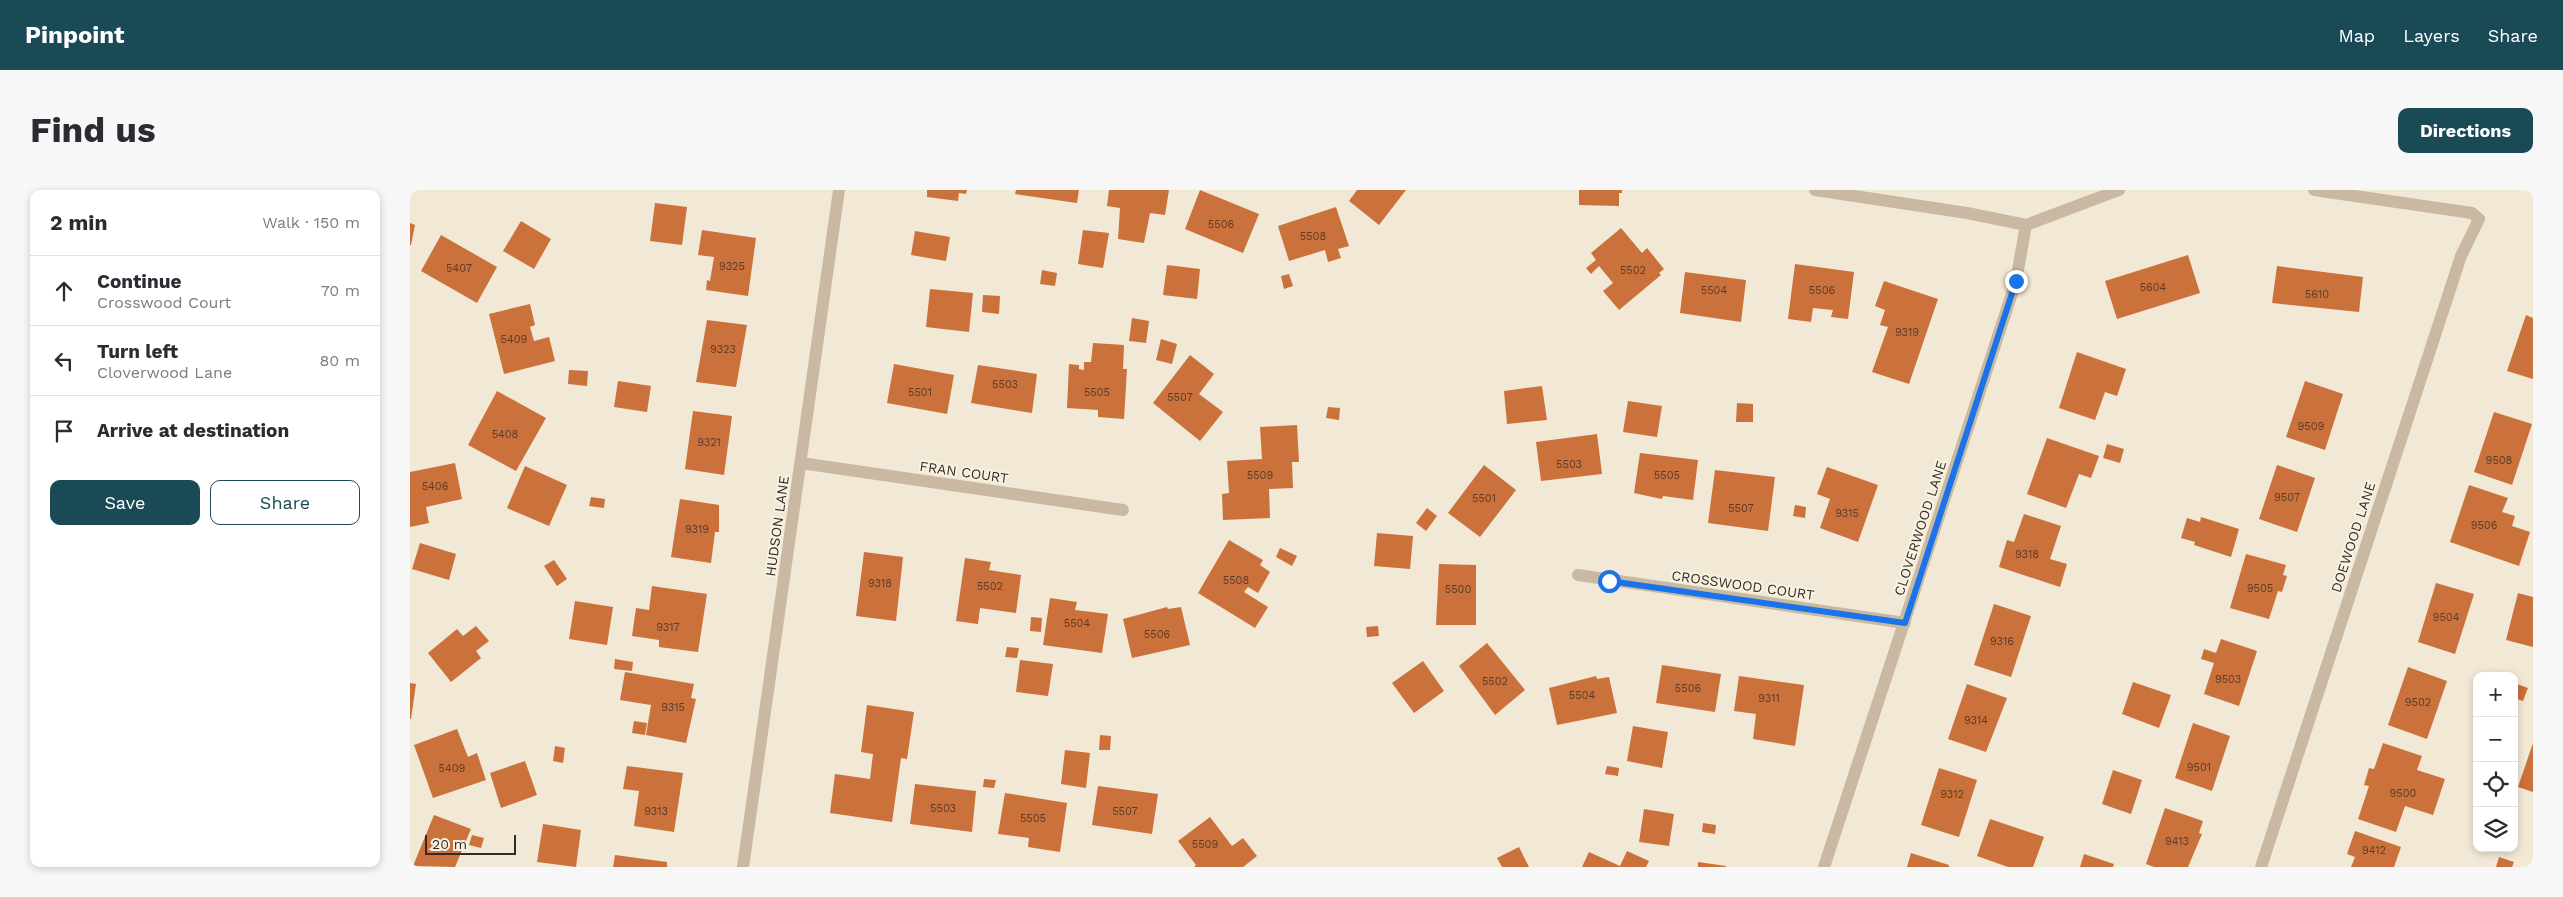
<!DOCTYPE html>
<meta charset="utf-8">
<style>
body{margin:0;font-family:"Work Sans",sans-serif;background:#f7f7f7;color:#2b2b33}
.controls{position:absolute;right:15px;bottom:15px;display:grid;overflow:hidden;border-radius:10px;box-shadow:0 2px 8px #0003}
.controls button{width:45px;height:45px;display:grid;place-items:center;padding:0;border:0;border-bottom:1px solid #e1e1e2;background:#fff;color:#2b2b33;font:25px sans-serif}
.scale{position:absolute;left:15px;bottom:12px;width:91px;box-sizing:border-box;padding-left:5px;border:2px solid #342b25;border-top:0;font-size:14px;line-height:18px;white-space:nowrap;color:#342b25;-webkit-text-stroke:4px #f9f2e2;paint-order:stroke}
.stop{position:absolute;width:15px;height:15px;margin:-11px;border:4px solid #1a73e8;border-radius:50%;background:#fff}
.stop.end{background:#1a73e8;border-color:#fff;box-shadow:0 1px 5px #0008}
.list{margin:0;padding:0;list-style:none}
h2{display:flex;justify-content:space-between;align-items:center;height:65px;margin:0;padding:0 20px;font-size:21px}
h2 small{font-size:16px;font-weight:400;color:#7c7c81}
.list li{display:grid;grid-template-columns:32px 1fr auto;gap:15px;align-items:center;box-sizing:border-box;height:70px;padding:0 20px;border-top:1px solid #e1e1e2}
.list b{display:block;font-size:19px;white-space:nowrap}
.list p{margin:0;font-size:16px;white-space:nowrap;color:#7c7c81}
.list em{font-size:16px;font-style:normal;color:#7c7c81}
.actions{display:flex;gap:10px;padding:15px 20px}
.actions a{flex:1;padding:11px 0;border:1px solid #194a56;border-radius:10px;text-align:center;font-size:18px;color:#194a56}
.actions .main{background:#194a56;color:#fff}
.icon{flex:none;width:28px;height:28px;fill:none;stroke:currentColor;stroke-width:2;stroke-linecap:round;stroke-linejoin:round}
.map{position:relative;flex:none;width:2123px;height:677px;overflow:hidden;border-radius:10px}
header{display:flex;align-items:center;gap:30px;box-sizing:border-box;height:70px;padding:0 25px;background:#194a56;color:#fff}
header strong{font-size:24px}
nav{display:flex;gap:28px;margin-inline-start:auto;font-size:18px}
.intro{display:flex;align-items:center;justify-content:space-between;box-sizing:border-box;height:120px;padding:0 30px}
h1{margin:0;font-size:35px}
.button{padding:12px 22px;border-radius:10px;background:#194a56;color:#fff;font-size:18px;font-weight:700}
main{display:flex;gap:30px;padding:0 30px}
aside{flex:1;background:#fff;border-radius:10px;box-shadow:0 2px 8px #0003}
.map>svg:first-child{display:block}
.building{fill:#cb713b}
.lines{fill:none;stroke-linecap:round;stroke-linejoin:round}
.minor{stroke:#cab9a2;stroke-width:12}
.route{stroke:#1a73e8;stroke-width:6}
.labels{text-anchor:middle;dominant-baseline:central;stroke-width:4;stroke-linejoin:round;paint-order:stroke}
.number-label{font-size:11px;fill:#5a3c2a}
.street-label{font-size:14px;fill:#342b25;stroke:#f9f2e2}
</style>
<header>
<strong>Pinpoint</strong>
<nav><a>Map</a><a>Layers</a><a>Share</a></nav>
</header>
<div class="intro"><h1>Find us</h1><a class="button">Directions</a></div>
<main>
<aside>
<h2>2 min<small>Walk · 150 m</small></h2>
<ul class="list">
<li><svg class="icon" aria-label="ahead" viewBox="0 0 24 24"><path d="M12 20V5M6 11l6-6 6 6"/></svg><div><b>Continue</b><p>Crosswood Court</p></div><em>70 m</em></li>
<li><svg class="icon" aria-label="left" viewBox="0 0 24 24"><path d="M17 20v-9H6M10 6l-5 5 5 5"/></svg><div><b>Turn left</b><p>Cloverwood Lane</p></div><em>80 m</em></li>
<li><svg class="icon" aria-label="arrive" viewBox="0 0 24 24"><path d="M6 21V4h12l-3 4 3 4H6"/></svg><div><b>Arrive at destination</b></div></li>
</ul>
<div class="actions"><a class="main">Save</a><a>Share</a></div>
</aside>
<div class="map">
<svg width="2123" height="677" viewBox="0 0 2123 677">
<rect width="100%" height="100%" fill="#f2e8d6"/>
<path class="building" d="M517 0H557L556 4 549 3 548 11 517 7Z
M606 0H669L667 13 605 4Z
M699 0H759L755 25 740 23 734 53 708 49 710 18 697 16Z
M790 0 849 24 833 63 775 39Z
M947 0H996L969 35 939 11Z
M1169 0H1212V3H1209V16L1169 15Z
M245 13 277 17 272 55 240 51Z
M926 17 939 56 928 59 931 68 918 72 915 60 879 71 868 36Z
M111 31 141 49 124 79 93 61Z
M0 33 5 35 1 55H0Z
M1211 38 1232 63 1237 58 1254 79 1249 83 1251 85 1209 120 1193 101 1203 93 1189 76 1181 84 1176 78 1186 70 1181 63Z
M292 40 346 48 338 106 296 100 297 90 300 91 304 67 288 65Z
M673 40 699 43 693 78 668 74Z
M505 41 540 47 536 71 501 65Z
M31 45 87 77 67 113 11 81Z
M1778 65 1790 103 1707 129 1695 91Z
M1385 74 1444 82 1438 129 1421 127 1423 120 1403 118 1401 132 1378 129Z
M757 75 790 79 787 109 753 105Z
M1867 76 1953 87 1949 122 1862 113Z
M632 80 647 83 645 96 630 94Z
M1275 82 1336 90 1331 132 1270 123Z
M879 84 883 96 874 99 871 86Z
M1474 91 1528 109 1499 194 1462 182 1478 137 1470 135 1475 120 1465 116Z
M520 99 563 103 559 142 516 137Z
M573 105 590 106 589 124 572 122Z
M120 114 125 135 120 137 124 151 139 147 145 171 94 184 79 124Z
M2116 125 2123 128V189L2097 181Z
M722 128 739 131 736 153 719 151Z
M297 130 337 135 326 197 286 192Z
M751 149 767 154 762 174 746 170Z
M683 153 714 155 713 179H717L714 229 688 227V220L657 218 659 174 669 175V179L674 180V172H681Z
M1667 162 1716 179 1707 206 1695 202 1685 230 1649 218Z
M780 165 804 184 789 204 813 222 790 251 743 213Z
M484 174 544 185 537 224 477 213Z
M568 175 627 184 622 223 561 213Z
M159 180 178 181 177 196 158 194Z
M208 191 241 196 237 222 204 217Z
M1895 191 1933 204 1915 260 1876 247Z
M1132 196 1137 230 1097 234 1094 201Z
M87 201 136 228 106 281 58 255Z
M1218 211 1252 216 1247 247 1213 242Z
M1327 213 1343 214V232H1326Z
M918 217 930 218 929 230 916 228Z
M283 221 322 226 314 285 275 279Z
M2084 222 2122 234 2102 295 2064 282Z
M887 235 889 272H882L883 298 859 299 860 328 813 330 812 304 819 303 817 271 852 269 850 237Z
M1187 244 1192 284 1131 291 1126 252Z
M1637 248 1689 266 1681 288 1669 284 1656 318 1617 304Z
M1697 254 1714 259 1710 273 1693 268Z
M1230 263 1288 270 1283 310 1253 306 1252 309 1247 308 1224 303Z
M45 273 52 309 16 317 19 333 0 337V282Z
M1074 275 1106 300 1070 347 1038 323Z
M1867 275 1905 288 1887 342 1849 329Z
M115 276 157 295 139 336 97 318Z
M1417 277 1468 295 1448 352 1410 338 1420 309 1407 304Z
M1305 280 1365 287 1358 341 1298 333Z
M2059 295 2098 308 2092 322 2105 326 2102 336 2120 342 2109 376 2040 352Z
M181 307 195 309 194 318 179 316Z
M270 309 309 315V342H305L301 373 261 367Z
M1385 315 1396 317 1395 328 1383 326Z
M1017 318 1027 326 1016 341 1006 333Z
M1614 324 1651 336 1640 369 1657 374 1650 397 1589 377 1597 350 1604 352Z
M1791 327 1829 339 1821 367 1784 355 1785 352 1771 348 1777 328 1790 332Z
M967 343 1003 346 1000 379 964 376Z
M819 350 853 370 850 375 860 382 848 403 838 397 834 402 858 417 845 438 788 403Z
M10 353 46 364 39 390 2 379Z
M870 358 887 366 882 376 866 367Z
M454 362 493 367 486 431 446 426Z
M1836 364 1876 375 1873 385 1877 386 1872 402 1868 401 1859 429 1820 418Z
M555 368 581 372 579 380 611 385 606 423 570 418 568 434 546 431Z
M144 370 157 389 147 396 134 376Z
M1029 374 1066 375V435H1026Z
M2026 393 2064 404 2045 464 2008 452Z
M242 396 297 404 288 462 249 457V450L222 446 226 418 239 420Z
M2108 403 2123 407V457L2096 450Z
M640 408 667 412 665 420 698 424 692 463 633 455Z
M165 411 203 417 197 455 159 449Z
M1584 414 1621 426 1601 487 1564 475Z
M757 417 758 419 771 417 780 455 722 468 713 429Z
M621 427 632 428 631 442 620 441Z
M66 436 79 451 66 461 71 468 41 492 18 463 47 439 53 446Z
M968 436 969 446 957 447 956 437Z
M1811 449 1847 461 1829 516 1794 504 1804 473 1791 469 1794 459 1806 463Z
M1077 453 1115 500 1085 525 1049 476Z
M597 457 609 458 607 468 595 467Z
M205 469 223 472 222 481 204 479Z
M610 470 643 474 638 506 606 502Z
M1013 471 1034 501 1004 523 982 493Z
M1252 475 1311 484 1305 522 1246 513Z
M1998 477 2037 491 2017 549 1978 535Z
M215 482 284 494 281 508 286 509 276 553 236 545 241 515 210 510Z
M1186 486 1187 489 1199 487 1207 523 1147 535 1139 498Z
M1329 486 1394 495 1385 556 1343 549 1346 524 1324 521Z
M1723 492 1761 505 1749 538 1712 524Z
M0 493 6 494 1 529H0Z
M2104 493 2118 498 2113 511 2104 508Z
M1557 494 1597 508 1576 562 1538 549Z
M457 515 504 522 497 569 491 568 482 632 420 623 425 584 460 589 463 564 451 562Z
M224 531 237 533 235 545 222 543Z
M1783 533 1820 546 1802 601 1765 588Z
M1223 536 1258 542 1252 578 1217 571Z
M47 539 58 567 67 563 76 590 23 608 4 555Z
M690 545 701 546 700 560H689Z
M1973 553 2012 566 2007 580 2035 589 2023 625 1995 616 1986 642 1948 629 1959 596 1954 595 1959 578 1964 579Z
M2123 553V602L2108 597Z
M145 556 155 558 153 573 143 571Z
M655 560 680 563 676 598 651 594Z
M115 571 127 605 91 618 80 583Z
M217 576 273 583 264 642 224 636 229 601 213 599Z
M1197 576 1209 578 1208 586 1195 584Z
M1529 578 1567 590 1549 647 1511 635Z
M1703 580 1732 590 1721 624 1692 614Z
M574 589 586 590 584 598 573 597Z
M505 594 566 601 562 642 500 634Z
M688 596 748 604 742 644 682 635Z
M595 603 657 613 650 662 618 657 619 648 588 644Z
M1755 618 1793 631 1789 643 1792 644 1778 677H1744L1736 674Z
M1234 619 1264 624 1259 656 1229 652Z
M24 625 61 639 45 677 3 676Z
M800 627 822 656 833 648 847 666 833 677H784L786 675 768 651Z
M1580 629 1634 647 1623 677H1598L1567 666Z
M1293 633 1306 635 1305 644 1292 642Z
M133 634 171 640 166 677 127 672Z
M1945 641 1991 657 1984 677H1941L1945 667 1937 664Z
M62 645 74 648 71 658 59 655Z
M1109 657 1119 677H1092L1087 668Z
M1217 661 1239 671 1236 677H1172L1179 662 1210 676Z
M1501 663 1539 675V677H1497Z
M1674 664 1704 674 1703 677H1670Z
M205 665 257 672V677H203Z
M2089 667 2104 672 2102 677H2086Z
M1288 672 1316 676V677H1288Z"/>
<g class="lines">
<path class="minor" d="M1405 0 1557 23 1616 35 1709 0
M391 273 713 320
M1168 385 1495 433
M333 677 429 0
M1414 677 1606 91 1616 35
M1851 677 2051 66 2069 29 2062 23 1904 0"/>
</g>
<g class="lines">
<path class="route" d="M1199 391 1495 433 1606 91"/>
</g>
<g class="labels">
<g class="number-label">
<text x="811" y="34">5506</text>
<text x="903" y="46">5508</text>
<text x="322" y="76">9325</text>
<text x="49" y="78">5407</text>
<text x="1223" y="80">5502</text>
<text x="1743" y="97">5604</text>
<text x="1304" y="100">5504</text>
<text x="1412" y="100">5506</text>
<text x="1907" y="104">5610</text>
<text x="1497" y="142">9319</text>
<text x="104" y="149">5409</text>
<text x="313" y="159">9323</text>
<text x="595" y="194">5503</text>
<text x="510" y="202">5501</text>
<text x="687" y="202">5505</text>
<text x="770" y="207">5507</text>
<text x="1901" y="236">9509</text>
<text x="95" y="244">5408</text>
<text x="299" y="252">9321</text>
<text x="2089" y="270">9508</text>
<text x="1159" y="274">5503</text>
<text x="850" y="285">5509</text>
<text x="1257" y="285">5505</text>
<text x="25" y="296">5406</text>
<text x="1877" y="307">9507</text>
<text x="1074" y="308">5501</text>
<text x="1331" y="318">5507</text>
<text x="1437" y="323">9315</text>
<text x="2074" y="335">9506</text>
<text x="287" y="339">9319</text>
<text x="1617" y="364">9318</text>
<text x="826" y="390">5508</text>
<text x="470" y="393">9318</text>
<text x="580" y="396">5502</text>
<text x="1850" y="398">9505</text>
<text x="1048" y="399">5500</text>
<text x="2036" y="427">9504</text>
<text x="667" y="433">5504</text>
<text x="258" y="437">9317</text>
<text x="747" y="444">5506</text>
<text x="1592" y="451">9316</text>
<text x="1818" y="489">9503</text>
<text x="1085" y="491">5502</text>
<text x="1278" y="498">5506</text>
<text x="1172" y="505">5504</text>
<text x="1359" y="508">9311</text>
<text x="2008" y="512">9502</text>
<text x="263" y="517">9315</text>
<text x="1566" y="530">9314</text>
<text x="1789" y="577">9501</text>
<text x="42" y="578">5409</text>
<text x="1993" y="603">9500</text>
<text x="1542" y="604">9312</text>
<text x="533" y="618">5503</text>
<text x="246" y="621">9313</text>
<text x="715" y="621">5507</text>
<text x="623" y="628">5505</text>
<text x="1767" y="651">9413</text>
<text x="795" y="654">5509</text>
<text x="1964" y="660">9412</text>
</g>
<g class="street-label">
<text transform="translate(554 282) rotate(8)">FRAN COURT</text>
<text transform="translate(367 336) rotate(-82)">HUDSON LANE</text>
<text transform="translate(1510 338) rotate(-72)">CLOVERWOOD LANE</text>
<text transform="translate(1943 347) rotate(-72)">DOEWOOD LANE</text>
<text transform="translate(1333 395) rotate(8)">CROSSWOOD COURT</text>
</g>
</g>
</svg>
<div class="controls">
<button>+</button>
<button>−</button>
<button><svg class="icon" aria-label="locate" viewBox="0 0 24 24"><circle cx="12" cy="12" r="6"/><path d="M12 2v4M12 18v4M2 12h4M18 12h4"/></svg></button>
<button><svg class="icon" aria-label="layers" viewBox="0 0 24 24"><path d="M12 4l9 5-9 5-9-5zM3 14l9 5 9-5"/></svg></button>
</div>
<div class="scale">20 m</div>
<div class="stop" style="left:1199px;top:391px"></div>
<div class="stop end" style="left:1606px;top:91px"></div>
</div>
</main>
